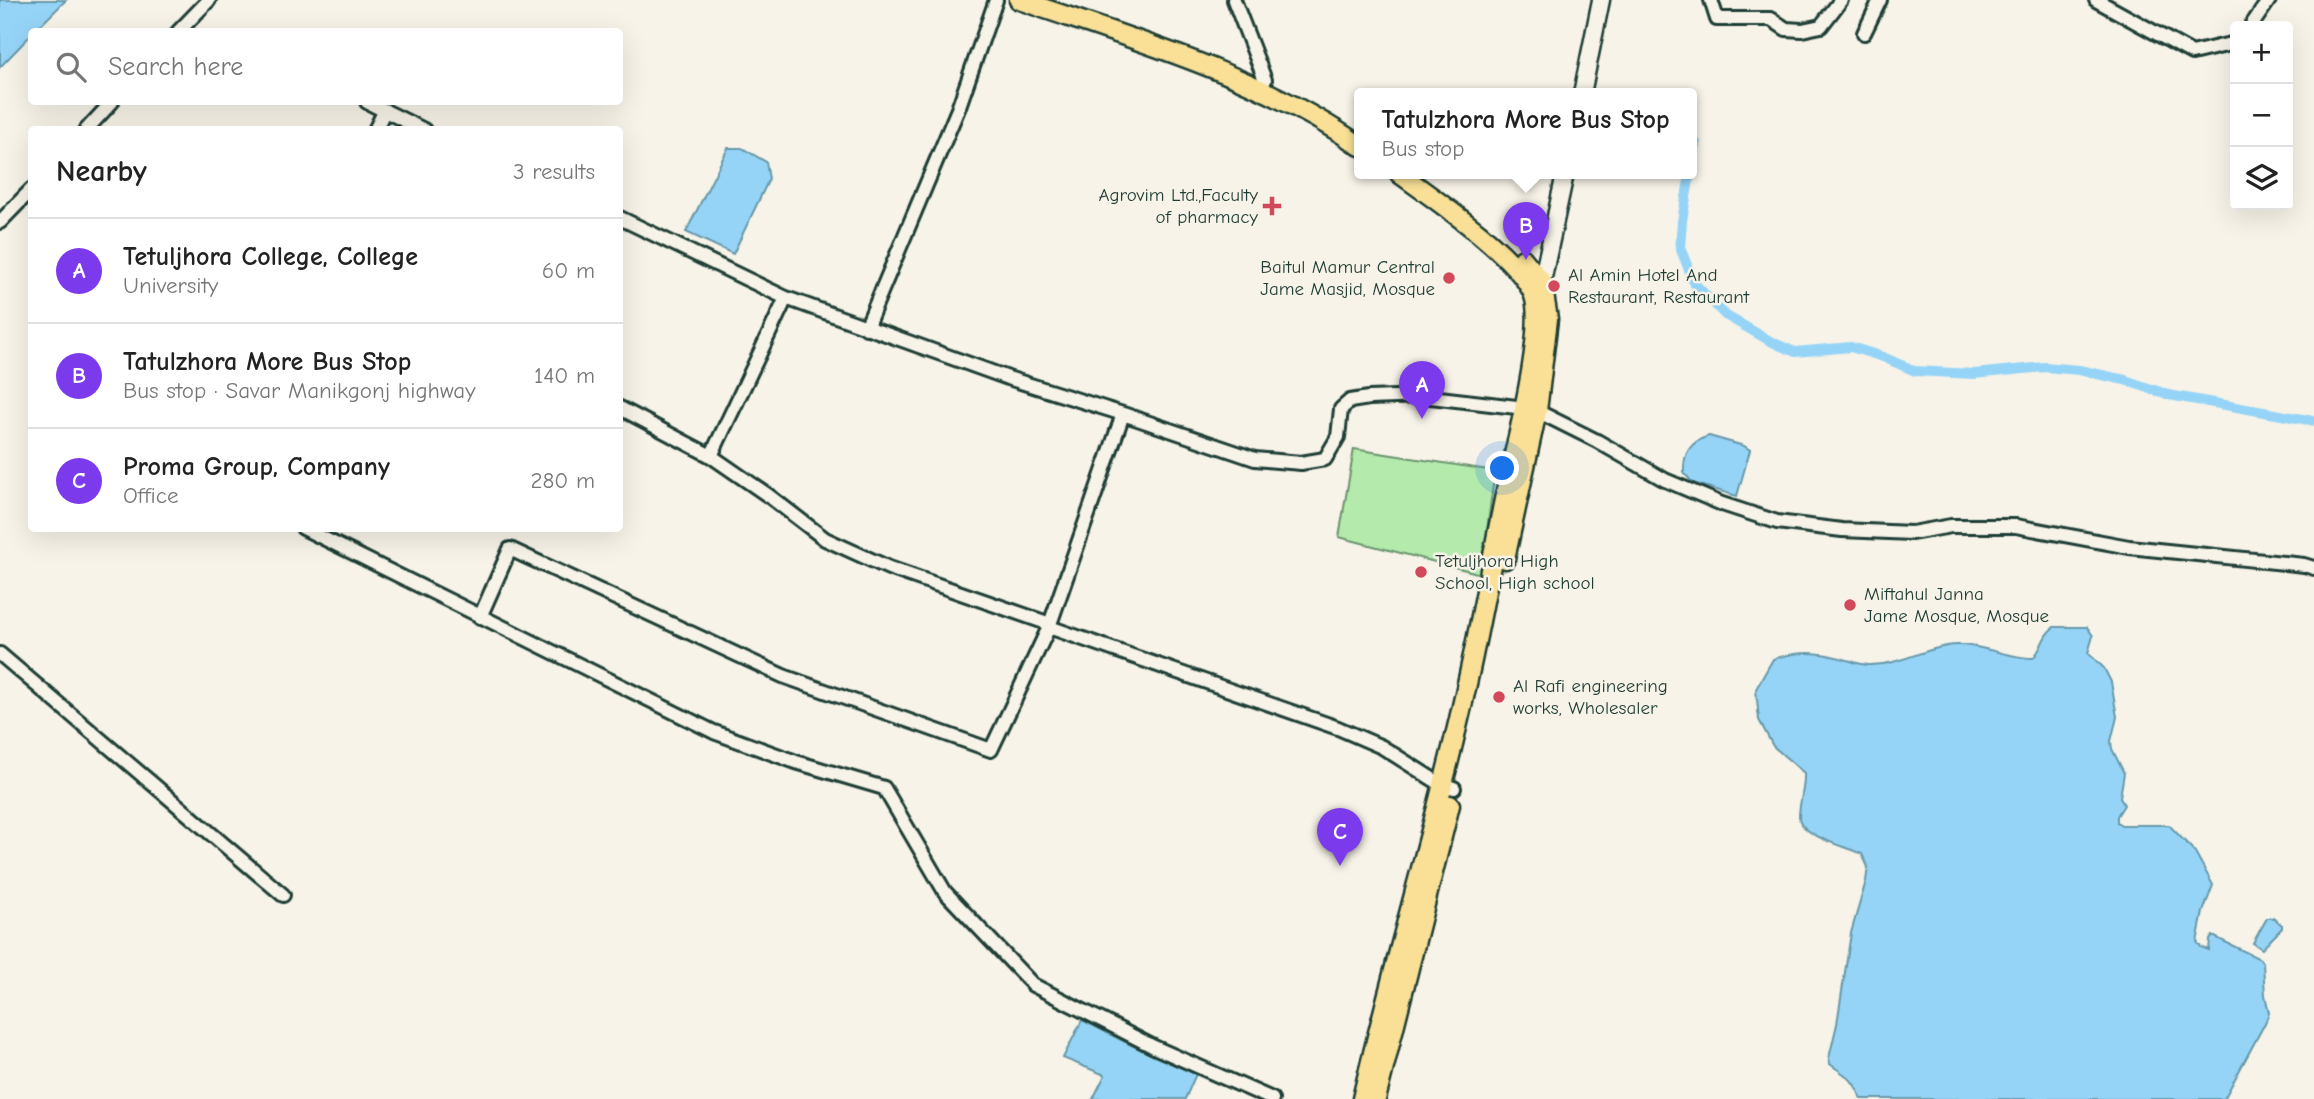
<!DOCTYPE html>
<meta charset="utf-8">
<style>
body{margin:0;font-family:"Comic Neue",sans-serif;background:#f2f2f2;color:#222}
.controls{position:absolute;right:21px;top:21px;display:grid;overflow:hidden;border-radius:7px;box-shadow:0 7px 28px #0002}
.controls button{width:63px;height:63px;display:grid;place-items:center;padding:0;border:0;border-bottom:2px solid #e0e0e0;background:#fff;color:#222;font:35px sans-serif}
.you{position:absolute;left:1503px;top:469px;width:24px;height:24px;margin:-18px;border:5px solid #fff;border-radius:50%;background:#1a73e8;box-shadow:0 0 0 10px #1a73e833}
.badge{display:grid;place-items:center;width:46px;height:46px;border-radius:50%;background:#7c3aed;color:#fff;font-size:23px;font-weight:700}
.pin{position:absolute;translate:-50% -58px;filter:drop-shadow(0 2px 4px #0008)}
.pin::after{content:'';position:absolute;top:37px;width:24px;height:21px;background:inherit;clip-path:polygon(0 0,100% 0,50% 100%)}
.popup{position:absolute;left:1354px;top:88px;width:343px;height:91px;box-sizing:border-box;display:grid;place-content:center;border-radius:7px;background:#fff;filter:drop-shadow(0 2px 5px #0005);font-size:23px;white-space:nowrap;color:#767676}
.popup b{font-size:26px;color:#222}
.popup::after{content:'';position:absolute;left:50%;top:100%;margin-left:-14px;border:14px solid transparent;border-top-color:#fff}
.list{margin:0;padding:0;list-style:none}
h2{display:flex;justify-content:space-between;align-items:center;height:91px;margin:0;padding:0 28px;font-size:30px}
h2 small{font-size:23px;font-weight:400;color:#767676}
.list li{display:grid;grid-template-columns:46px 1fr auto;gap:21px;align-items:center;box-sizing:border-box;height:105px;padding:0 28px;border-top:2px solid #e0e0e0}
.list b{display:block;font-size:26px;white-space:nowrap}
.list p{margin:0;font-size:23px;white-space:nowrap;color:#767676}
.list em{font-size:23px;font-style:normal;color:#767676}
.icon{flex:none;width:38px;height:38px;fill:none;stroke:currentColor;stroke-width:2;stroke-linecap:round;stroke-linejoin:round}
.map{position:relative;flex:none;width:2314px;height:1099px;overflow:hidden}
.search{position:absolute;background:#fff;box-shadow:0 7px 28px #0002;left:28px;top:28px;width:595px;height:77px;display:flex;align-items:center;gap:18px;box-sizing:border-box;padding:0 24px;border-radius:7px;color:#767676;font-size:26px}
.panel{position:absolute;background:#fff;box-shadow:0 7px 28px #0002;left:28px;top:126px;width:595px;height:406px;border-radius:7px}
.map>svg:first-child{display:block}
.green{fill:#b4eaac;stroke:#6a9470;stroke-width:2}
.water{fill:#96d4f7;stroke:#6698a9;stroke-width:2}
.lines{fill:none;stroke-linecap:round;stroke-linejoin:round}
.canal{stroke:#96d4f7;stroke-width:10}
.street-casing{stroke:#1f3d34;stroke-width:18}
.secondary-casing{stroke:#1f3d34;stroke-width:21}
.primary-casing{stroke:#1f3d34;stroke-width:23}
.street{stroke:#f7f3e8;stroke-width:12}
.secondary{stroke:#f7f3e8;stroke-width:16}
.primary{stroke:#f9e096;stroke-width:18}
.poi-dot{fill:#d1495b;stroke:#f7f3e8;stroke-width:2.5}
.labels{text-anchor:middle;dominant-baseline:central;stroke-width:5;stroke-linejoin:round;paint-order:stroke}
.poi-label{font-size:19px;fill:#1f3d34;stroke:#f7f3e8;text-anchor:start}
</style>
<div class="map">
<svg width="2314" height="1099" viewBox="0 0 2314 1099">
<rect width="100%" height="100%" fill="#f7f3e8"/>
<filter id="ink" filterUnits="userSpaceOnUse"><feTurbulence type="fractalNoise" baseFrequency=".0143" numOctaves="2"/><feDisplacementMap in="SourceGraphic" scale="14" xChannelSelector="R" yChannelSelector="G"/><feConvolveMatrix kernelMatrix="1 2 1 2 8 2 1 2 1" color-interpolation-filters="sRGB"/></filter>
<g filter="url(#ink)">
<path class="green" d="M1354 449 1495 471 1481 574 1339 537Z"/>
<path class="water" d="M0 0H66L35 31 32 32 31 35 0 67Z
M728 148H742L766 162 769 179 733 254 686 232Z
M1709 436 1744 446 1750 450 1737 496 1693 483 1684 473C1683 453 1690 442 1709 436Z
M2054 627H2087L2093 636 2088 653 2104 668 2111 682 2117 717 2111 741 2112 749 2124 773 2120 797 2124 805 2117 816V822L2121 825H2169L2195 852 2213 885 2203 912 2197 942 2201 947 2209 950 2210 940 2213 936 2260 959 2263 964 2265 995 2269 1013 2265 1023 2224 1099H1861C1854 1078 1847 1077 1830 1064L1829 1058 1837 1024 1851 933 1866 881 1868 867 1862 854C1847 847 1800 836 1799 817 1799 802 1805 789 1804 773L1773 746 1759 720 1756 689 1773 659C1795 652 1813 651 1836 657 1847 659 1857 664 1868 665 1896 666 1921 650 1947 646 1976 641 2005 658 2033 658 2044 647 2040 638 2054 627Z
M2267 918H2273L2282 925V928L2262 949 2253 943Z
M1082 1020 1133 1046 1196 1074 1185 1099H1093L1105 1075 1063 1058Z"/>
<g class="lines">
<path class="canal" d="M1692 162 1696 143
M1690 174 1682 221 1680 247 1694 283 1725 315 1772 342 1795 352 1851 347 1883 357 1915 371 1974 374 2045 367 2079 370 2125 380 2169 395 2314 421"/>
<g class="street-casing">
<path id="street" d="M1234 0 1265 80
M1711 0 1717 19H1771L1786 29 1802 30 1821 26 1841 0
M2096 0 2192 53 2235 43
M2251 26 2269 0
M178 32 209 0
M1864 33 1880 0
M367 102 424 130
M86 130 112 102
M375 130 385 110
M620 218 786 298 1008 378 1123 414 1255 459 1301 463 1325 459 1338 437 1341 409 1350 401 1369 398 1422 396 1525 408 1537 411 1597 441 1665 480 1722 504 1777 522 1842 530 1912 533 1951 526H2016L2129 547 2304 565 2314 568
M0 222 32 189
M866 328 958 109 996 0
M620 408 711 456 786 298
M711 456 769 496 825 539 889 568 1050 624
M303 528 714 732 796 762 884 788 945 892 1033 985 1154 1047 1272 1099
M480 617 510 549 783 676 991 750 1049 627 1123 414
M1049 627 1338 728 1382 747 1442 785 1454 788
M0 654 283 895"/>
</g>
<g class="secondary-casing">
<path id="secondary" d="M1582 94 1601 0
M1537 290 1542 282 1565 174"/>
</g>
<g class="primary-casing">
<path id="primary" d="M1019 0C1135 40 1259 75 1360 146
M1505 559 1537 411 1548 319 1542 282 1523 259
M1362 1099C1391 972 1429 847 1459 719 1478 640 1491 560 1508 481 1516 444 1547 325 1533 293 1516 255 1436 200 1400 174
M1376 1099 1450 805"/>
</g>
<use href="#street" class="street"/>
<use href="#secondary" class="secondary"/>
<use href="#primary" class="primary"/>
</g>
</g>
<g class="poi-dot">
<path d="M1268.5 195.5h7v7h7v7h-7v7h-7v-7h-7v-7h7z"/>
<circle cx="1449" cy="278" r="7"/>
<circle cx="1554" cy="286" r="7"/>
<circle cx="1421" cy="572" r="7"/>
<circle cx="1850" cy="605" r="7"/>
<circle cx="1499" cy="697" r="7"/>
</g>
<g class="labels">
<g class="poi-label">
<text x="1258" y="195" text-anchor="end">Agrovim Ltd.,Faculty<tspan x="1258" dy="22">of pharmacy</tspan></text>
<text x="1435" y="267" text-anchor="end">Baitul Mamur Central<tspan x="1435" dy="22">Jame Masjid, Mosque</tspan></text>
<text x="1568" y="275">Al Amin Hotel And<tspan x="1568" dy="22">Restaurant, Restaurant</tspan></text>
<text x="1435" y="561">Tetuljhora High<tspan x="1435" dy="22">School, High school</tspan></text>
<text x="1864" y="594">Miftahul Janna<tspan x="1864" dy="22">Jame Mosque, Mosque</tspan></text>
<text x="1513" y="686">Al Rafi engineering<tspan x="1513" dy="22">works, Wholesaler</tspan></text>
</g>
</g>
</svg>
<div class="controls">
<button>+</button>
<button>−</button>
<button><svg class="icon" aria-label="layers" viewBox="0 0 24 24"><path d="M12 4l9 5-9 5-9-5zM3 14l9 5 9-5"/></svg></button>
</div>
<div class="you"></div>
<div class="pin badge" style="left:1422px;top:419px">A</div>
<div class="pin badge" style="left:1526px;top:260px">B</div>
<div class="popup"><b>Tatulzhora More Bus Stop</b>Bus stop</div>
<div class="pin badge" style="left:1340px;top:866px">C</div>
<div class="search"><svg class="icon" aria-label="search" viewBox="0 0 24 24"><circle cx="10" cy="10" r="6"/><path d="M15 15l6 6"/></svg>Search here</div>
<section class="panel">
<h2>Nearby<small>3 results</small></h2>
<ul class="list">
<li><span class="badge">A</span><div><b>Tetuljhora College, College</b><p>University</p></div><em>60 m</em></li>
<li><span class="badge">B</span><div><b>Tatulzhora More Bus Stop</b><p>Bus stop · Savar Manikgonj highway</p></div><em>140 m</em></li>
<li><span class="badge">C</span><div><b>Proma Group, Company</b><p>Office</p></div><em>280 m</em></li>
</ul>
</section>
</div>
